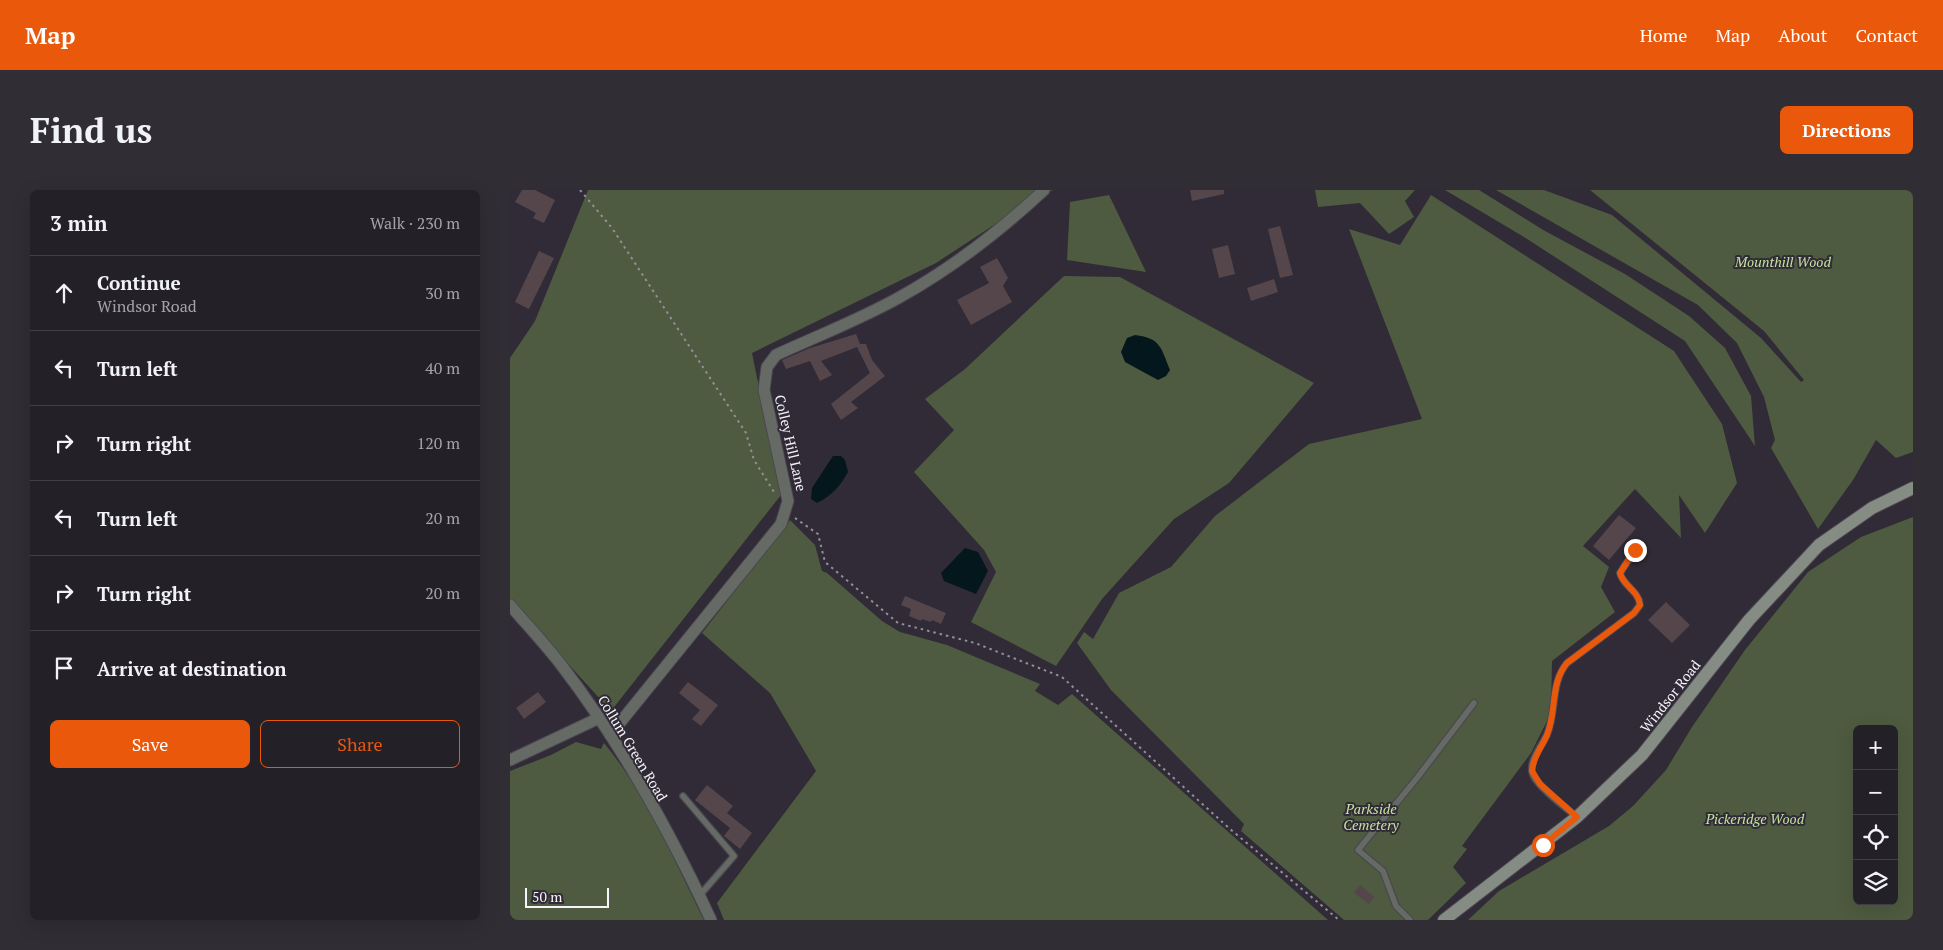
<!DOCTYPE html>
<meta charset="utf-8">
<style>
body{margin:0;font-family:"PT Serif",serif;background:#302d34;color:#f1f3f6}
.controls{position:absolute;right:15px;bottom:15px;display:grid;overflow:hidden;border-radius:8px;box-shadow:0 5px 20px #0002}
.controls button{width:45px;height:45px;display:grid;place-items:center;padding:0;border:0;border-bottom:1px solid #413e45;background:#242028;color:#f1f3f6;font:25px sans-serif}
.scale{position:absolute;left:15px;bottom:12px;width:84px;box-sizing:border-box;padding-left:5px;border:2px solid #f6f3fa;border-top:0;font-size:14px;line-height:18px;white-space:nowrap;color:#f6f3fa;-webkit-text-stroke:4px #302b36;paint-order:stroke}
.stop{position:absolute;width:15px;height:15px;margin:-11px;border:4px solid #ea580c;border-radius:50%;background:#fff}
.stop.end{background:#ea580c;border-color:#fff;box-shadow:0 1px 5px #0008}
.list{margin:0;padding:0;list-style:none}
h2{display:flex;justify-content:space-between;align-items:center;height:65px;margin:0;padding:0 20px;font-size:21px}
h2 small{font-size:16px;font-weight:400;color:#a3a3a8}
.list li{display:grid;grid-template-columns:32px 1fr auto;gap:15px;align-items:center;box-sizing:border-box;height:75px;padding:0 20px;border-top:1px solid #413e45}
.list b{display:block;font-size:19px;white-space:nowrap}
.list p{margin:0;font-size:16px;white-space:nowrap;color:#a3a3a8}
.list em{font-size:16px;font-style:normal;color:#a3a3a8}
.actions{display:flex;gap:10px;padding:15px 20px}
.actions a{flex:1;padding:11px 0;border:1px solid #ea580c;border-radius:8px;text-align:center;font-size:18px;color:#ea580c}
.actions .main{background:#ea580c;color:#fff}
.icon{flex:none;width:28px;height:28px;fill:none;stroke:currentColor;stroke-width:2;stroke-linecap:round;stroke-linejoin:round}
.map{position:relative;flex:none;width:1403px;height:730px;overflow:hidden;border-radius:8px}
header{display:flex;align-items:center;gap:30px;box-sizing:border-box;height:70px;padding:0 25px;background:#ea580c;color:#fff}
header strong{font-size:24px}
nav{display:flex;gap:28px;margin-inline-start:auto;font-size:18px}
.intro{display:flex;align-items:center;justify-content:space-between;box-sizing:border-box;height:120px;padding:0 30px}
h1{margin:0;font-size:35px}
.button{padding:12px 22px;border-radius:8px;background:#ea580c;color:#fff;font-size:18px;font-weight:700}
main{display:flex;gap:30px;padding:0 30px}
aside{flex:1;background:#242028;border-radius:8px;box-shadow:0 5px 20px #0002}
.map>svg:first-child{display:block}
.green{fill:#4e5b40;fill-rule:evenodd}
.water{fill:#03171c}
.building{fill:#55464b}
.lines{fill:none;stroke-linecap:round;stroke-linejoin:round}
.service-casing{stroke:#4c4751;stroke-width:8}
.minor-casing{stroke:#4c4751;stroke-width:13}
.secondary-casing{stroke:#4c4751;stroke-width:14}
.path{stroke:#938f98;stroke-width:2;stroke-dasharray:2.5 4;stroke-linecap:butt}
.service{stroke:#666a65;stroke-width:5.5}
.minor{stroke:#666a65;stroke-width:11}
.secondary{stroke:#858c83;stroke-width:12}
.route{stroke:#ea580c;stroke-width:6}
.labels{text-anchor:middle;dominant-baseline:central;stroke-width:4;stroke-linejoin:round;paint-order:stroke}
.park-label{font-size:14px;font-style:italic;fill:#c4e59d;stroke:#302b36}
.street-label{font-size:14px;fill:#f6f3fa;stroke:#302b36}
</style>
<header>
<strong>Map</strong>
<nav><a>Home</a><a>Map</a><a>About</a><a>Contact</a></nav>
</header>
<div class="intro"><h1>Find us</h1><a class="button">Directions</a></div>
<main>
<aside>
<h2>3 min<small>Walk · 230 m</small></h2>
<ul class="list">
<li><svg class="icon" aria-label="ahead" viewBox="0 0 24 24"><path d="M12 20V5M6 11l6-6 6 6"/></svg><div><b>Continue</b><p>Windsor Road</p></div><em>30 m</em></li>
<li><svg class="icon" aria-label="left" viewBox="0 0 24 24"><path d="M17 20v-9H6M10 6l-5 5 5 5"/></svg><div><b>Turn left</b></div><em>40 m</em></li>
<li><svg class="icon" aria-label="right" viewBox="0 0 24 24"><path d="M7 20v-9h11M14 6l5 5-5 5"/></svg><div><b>Turn right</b></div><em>120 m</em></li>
<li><svg class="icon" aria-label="left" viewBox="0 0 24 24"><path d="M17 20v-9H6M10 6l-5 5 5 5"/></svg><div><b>Turn left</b></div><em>20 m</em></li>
<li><svg class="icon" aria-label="right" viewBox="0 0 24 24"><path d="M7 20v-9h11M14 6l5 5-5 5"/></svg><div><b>Turn right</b></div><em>20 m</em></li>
<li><svg class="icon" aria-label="arrive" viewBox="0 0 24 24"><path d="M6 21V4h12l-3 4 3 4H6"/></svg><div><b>Arrive at destination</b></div></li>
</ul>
<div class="actions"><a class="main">Save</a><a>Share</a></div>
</aside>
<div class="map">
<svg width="1403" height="730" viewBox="0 0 1403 730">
<rect width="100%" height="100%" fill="#302b36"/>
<path class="green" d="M78 0H543L519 12 426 73 242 163 271 305 101 521 0 410V168L25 131Z
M805 0H905L895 11 904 27 879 44 850 13 808 17Z
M935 0H969L1035 41 1115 84 1179 126 1215 158 1241 206 1245 256 1175 151 1014 47Z
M986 0H1034L1102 25 1251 148 1291 192 1294 190 1254 141 1080 0H1403V262L1386 268 1366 250 1343 290 1308 339 1261 258 1265 250 1254 207 1227 153 1188 115Z
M599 5 636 82 557 70 560 12Z
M921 5 1164 161 1212 234 1227 293 1195 343 1169 305 1171 348 1125 299 1073 356 1099 377 1091 397 1105 422 1042 471 1041 523 1021 563 952 656 957 659 943 677 956 693 918 730H834L731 641 734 634 601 500 567 453 574 442 583 449 609 403 661 377 705 326 799 254 912 229 839 39 890 55Z
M554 86 610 87 804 193 719 293 664 329 592 409 546 476 461 432 486 382 474 360 404 282 444 240 415 209 455 179Z
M1403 327V730H958L989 701 1099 636 1123 616 1156 580 1182 537 1235 460 1298 382 1351 347ZM1347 539H1384V711H1347Z
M280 330 305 355 312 381 317 383 372 431 390 442 437 455 530 494 525 501 548 515 562 504 818 730H214L207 713 306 581 260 503 192 443Z
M66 552 91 559 94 553C137 605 164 670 194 730H0V581L41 565Z"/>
<path class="water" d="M625 145C651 148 651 158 660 180L656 186 648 190 615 172 611 162 617 148Z
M323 266H331L335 270 338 282C330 296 323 305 307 313L301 309 302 298Z
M455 358 468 362 478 381 466 404 434 391 431 383Z"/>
<path class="building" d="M12 0H25L45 10 34 33 23 28 26 23 5 12Z
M680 0H714V4L682 11Z
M770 36 783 85 770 88 758 39Z
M718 55 725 84 709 88 702 59Z
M29 61 44 68 19 119 5 112Z
M487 68 498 88 493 96 502 112 461 135 447 110 479 93 470 77Z
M764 89 768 102 741 111 737 98Z
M346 144 350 154H356L362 170 375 186 341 212 348 218 331 230 321 214 360 183 347 157 311 171 322 185 310 191 300 171 276 179 272 170 300 158Z
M1109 325 1126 338 1099 370 1083 356Z
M395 406 436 423 431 434 422 430 421 432 412 429 411 431 399 426 401 419 391 415Z
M1156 412 1180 435 1162 453 1138 430Z
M178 492 208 515 191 536 182 529 190 520 169 503Z
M28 502 36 512 14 529 6 518Z
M197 595 223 616 217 623 242 643 230 659 214 646 220 638 185 610Z
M850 695 864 707 859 714 844 703Z"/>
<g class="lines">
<g class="service-casing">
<path id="service" d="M173 606 224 666 190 705
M1067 627C1055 617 1029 598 1023 585 1017 571 1034 554 1038 542 1046 520 1041 492 1057 473L1124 423 1130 415C1129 401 1113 396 1110 383L1125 360
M900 730 886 716 873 681 848 660 907 588 964 513"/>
</g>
<g class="minor-casing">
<path id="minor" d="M0 415C17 435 36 455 52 476 111 553 160 642 201 730
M100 545 271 334 278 311 254 200 257 177 266 165C307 146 351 129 390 107 444 77 490 41 534 0
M0 570 89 528"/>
</g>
<g class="secondary-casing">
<path id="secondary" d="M934 730 1067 627 1132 565 1239 430 1309 355 1362 318 1403 298"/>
</g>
<path class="path" d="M70 0 102 38 236 243 244 270 264 302
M285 328 308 344 315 372 388 433 465 453 552 487 720 639 829 730"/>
<use href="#service" class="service"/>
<use href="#minor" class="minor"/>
<use href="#secondary" class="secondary"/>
</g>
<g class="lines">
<path class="route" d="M1033 655 1067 627 1030 594 1022 581C1023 567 1032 557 1037 545 1047 521 1040 493 1057 473L1124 423 1130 415C1129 401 1113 396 1110 383L1125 360"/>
</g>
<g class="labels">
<g class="park-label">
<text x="1273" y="71">Mounthill Wood</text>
<text x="861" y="618">Parkside<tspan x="861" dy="16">Cemetery</tspan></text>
<text x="1245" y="628">Pickeridge Wood</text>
</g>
<g class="street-label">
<text transform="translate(281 253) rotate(77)">Colley Hill Lane</text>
<text transform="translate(1160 506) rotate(-52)">Windsor Road</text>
<text transform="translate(123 558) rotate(59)">Collum Green Road</text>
</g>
</g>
</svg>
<div class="controls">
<button>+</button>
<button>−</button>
<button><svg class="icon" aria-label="locate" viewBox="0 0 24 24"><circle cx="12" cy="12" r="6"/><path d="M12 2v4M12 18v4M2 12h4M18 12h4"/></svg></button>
<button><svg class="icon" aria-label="layers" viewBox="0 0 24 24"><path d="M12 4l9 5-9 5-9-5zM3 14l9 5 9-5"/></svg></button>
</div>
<div class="scale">50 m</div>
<div class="stop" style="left:1033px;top:655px"></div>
<div class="stop end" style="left:1125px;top:360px"></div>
</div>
</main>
